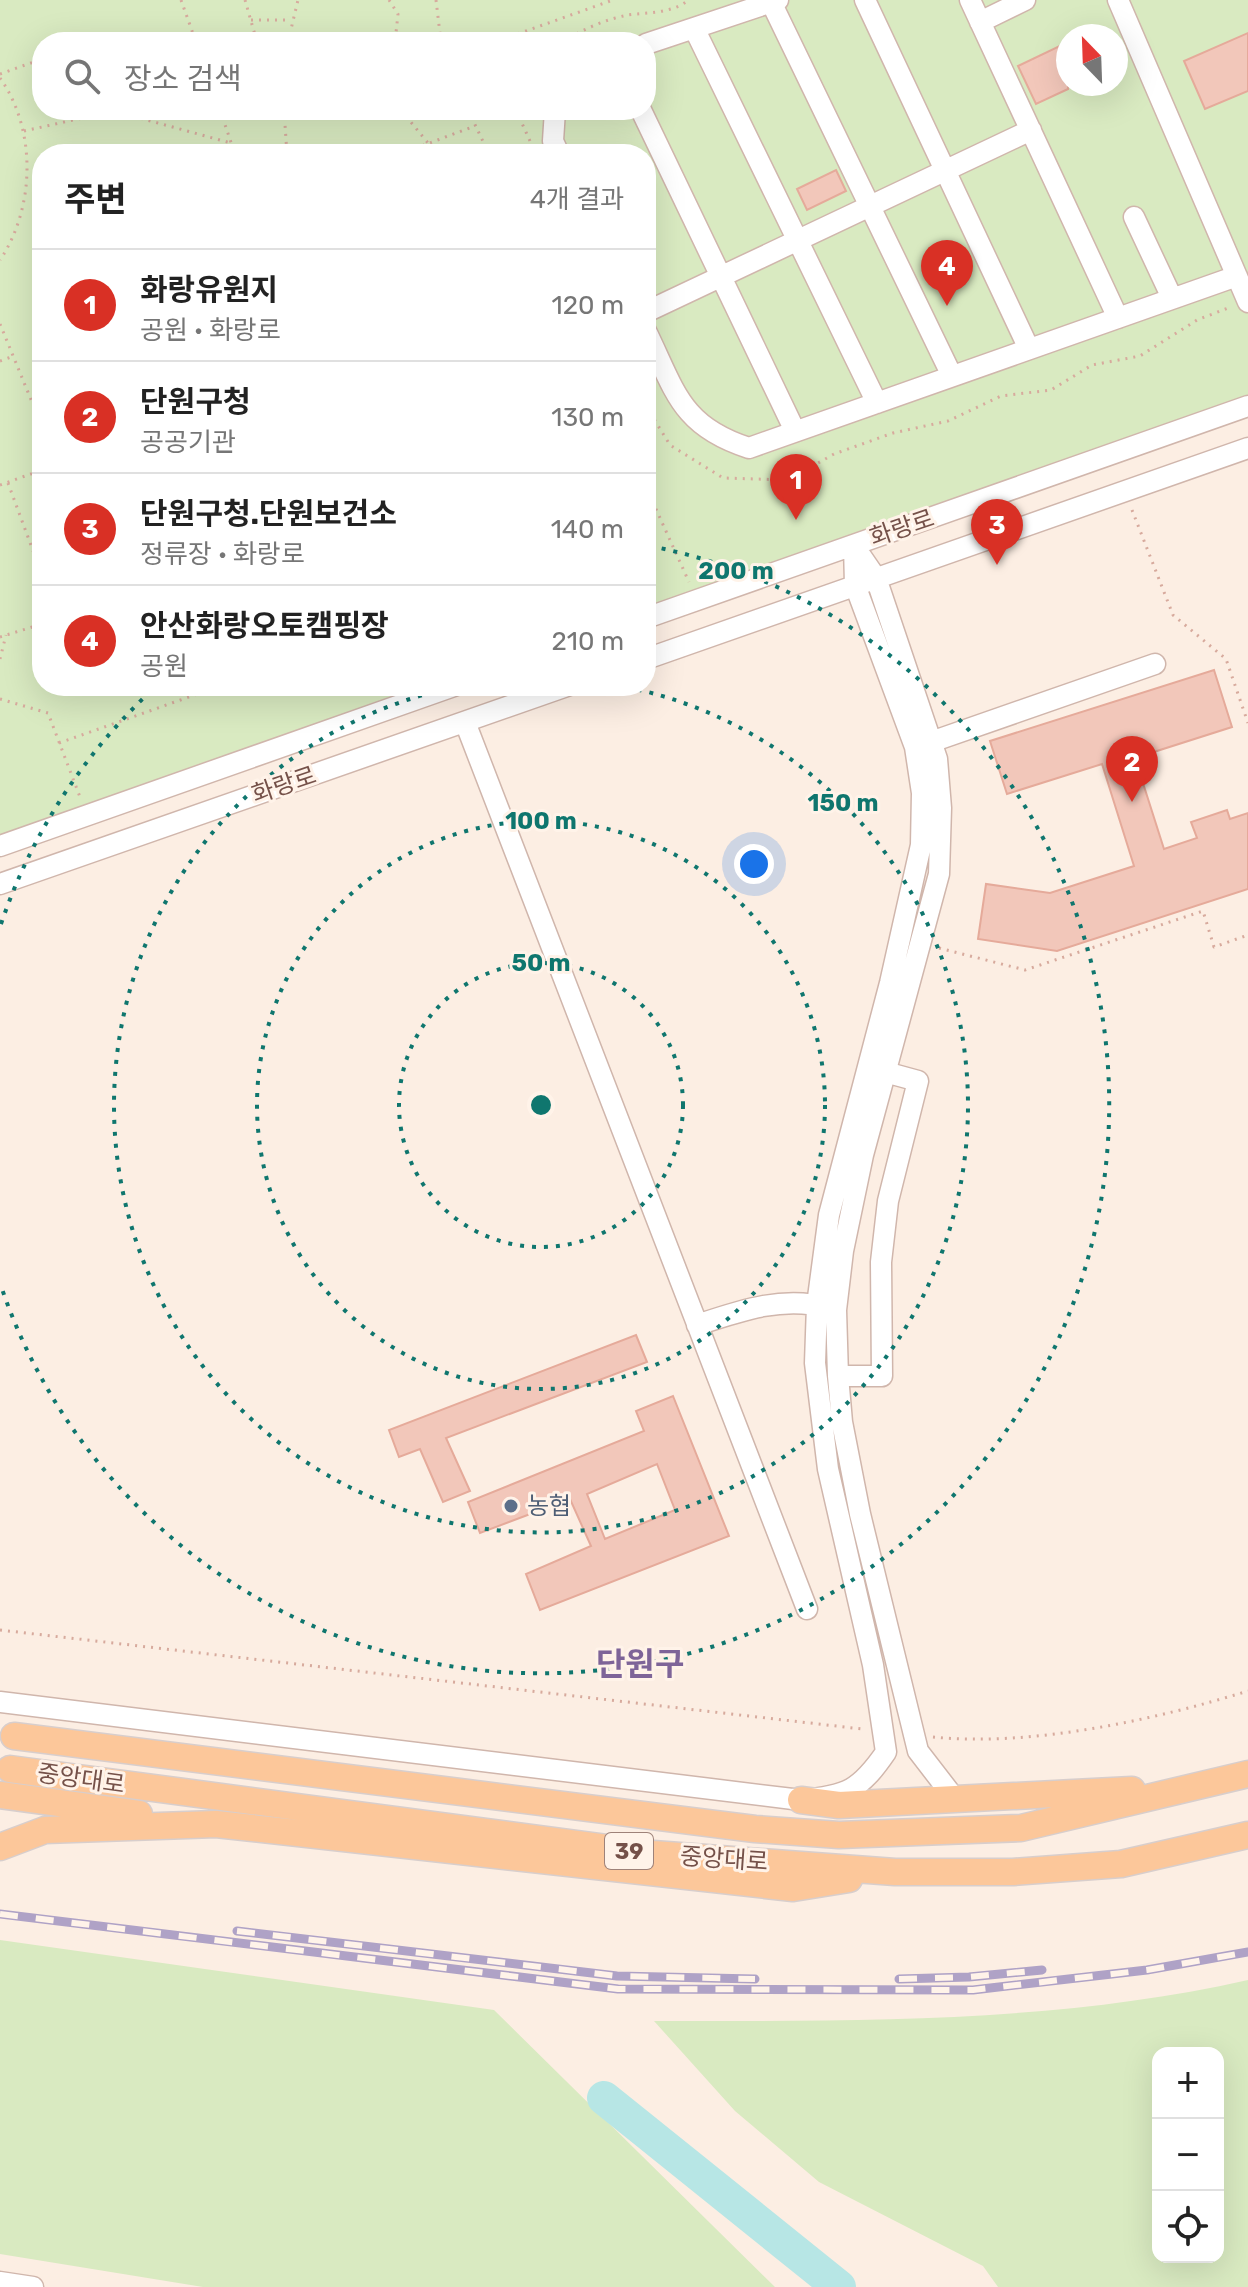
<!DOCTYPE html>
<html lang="ko">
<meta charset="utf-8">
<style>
body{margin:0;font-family:Rubik,"Noto Sans KR",sans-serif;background:#f6f6f6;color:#222}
.controls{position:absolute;right:24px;bottom:24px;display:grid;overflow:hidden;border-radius:16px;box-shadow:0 8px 32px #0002}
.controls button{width:72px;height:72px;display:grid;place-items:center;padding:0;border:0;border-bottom:2px solid #e0e0e0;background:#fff;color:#222;font:40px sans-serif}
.compass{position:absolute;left:1056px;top:24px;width:72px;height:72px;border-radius:50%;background:#fff;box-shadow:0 8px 32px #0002;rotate:337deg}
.you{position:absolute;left:754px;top:864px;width:28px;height:28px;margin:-20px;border:6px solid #fff;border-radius:50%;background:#1a73e8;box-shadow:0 0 0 12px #1a73e833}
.badge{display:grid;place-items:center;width:52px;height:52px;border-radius:50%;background:#d93025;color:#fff;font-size:26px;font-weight:700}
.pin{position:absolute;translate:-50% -66px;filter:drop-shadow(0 2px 4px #0008)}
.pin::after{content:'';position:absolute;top:42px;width:28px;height:24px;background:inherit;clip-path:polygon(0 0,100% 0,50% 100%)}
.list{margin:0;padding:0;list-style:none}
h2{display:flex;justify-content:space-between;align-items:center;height:104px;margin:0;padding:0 32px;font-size:34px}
h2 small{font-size:26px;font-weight:400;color:#767676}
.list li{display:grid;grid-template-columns:52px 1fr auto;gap:24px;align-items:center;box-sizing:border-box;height:112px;padding:0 32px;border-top:2px solid #e0e0e0}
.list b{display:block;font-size:30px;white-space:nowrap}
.list p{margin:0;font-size:26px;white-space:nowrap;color:#767676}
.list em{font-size:26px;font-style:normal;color:#767676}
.icon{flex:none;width:44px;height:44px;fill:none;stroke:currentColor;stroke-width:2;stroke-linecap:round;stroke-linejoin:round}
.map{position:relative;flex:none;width:1248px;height:2287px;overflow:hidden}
.search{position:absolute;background:#fff;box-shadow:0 8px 32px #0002;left:32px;top:32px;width:624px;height:88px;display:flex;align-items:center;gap:20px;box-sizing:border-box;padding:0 28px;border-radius:32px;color:#767676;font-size:30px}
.panel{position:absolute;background:#fff;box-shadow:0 8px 32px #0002;left:32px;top:144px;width:624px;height:552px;border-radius:32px}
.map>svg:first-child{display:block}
.green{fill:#d9eac1;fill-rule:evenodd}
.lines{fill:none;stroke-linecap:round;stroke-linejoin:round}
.river{stroke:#b7e6e5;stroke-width:34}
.building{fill:#f2c7ba;stroke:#e5aa9a;stroke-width:2;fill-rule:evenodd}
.minor-casing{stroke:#d0b6ac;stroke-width:23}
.major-casing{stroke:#d8cecc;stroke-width:29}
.path{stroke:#d7aa9d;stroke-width:3;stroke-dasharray:2 6;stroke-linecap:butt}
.minor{stroke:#fff;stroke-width:20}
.major{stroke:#fcc79a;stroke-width:26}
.rail-casing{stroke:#afa2c6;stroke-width:9}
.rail{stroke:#fff3e9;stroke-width:6;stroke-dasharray:18;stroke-linecap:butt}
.ring{fill:none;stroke:#0f766e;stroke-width:4;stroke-dasharray:4 8}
.service-dot{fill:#5c6f8a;stroke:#fff3e9;stroke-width:3}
.labels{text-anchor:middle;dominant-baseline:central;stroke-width:6;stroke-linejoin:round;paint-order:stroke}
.shield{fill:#fff3e9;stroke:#9e8279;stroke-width:2}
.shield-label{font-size:22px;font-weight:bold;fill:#755149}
.street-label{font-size:24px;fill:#755149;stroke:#fff3e9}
.service-label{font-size:24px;fill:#4e5e75;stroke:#fff3e9;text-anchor:start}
.district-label{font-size:32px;font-weight:bold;fill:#7e6498;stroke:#fff3e9}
.centre{fill:#0f766e;stroke:#fff3e9;stroke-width:4}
.ring-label{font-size:24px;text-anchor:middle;font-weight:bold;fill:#0f766e;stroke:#fff3e9;stroke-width:6;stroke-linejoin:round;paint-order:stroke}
</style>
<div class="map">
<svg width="1248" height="2287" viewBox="0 0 1248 2287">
<rect width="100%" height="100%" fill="#fceee3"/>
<path class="green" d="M0 0H1248V416L646 624V154H42V686H467L0 847ZM1068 36H1116V84H1068ZM42 42H646V110H42Z
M0 1940 494 2010 775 2287H203L0 2254Z
M1248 1980V2287H998L983 2266 819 2182 735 2111 654 2021C852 2021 1053 2024 1248 1980ZM1158 2053H1218V2257H1158Z"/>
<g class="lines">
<path class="river" d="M604 2098 839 2287"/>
</g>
<path class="building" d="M1248 33V91L1205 109 1184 61Z
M1068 42V89L1036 104 1018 66Z
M836 170 846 191 807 210 797 189Z
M1214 670 1232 727 1135 758 1164 849 1197 838 1191 822 1227 810 1230 819 1248 813V889L1057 951 978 939 986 884 1050 893 1134 866 1102 764 1007 794 990 741Z
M636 1335 647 1362 446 1438 470 1491 443 1502 420 1449 399 1457 389 1430Z
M673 1396 729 1536 540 1610 526 1574 591 1546 570 1499 480 1533 468 1502 644 1431 636 1411ZM657 1464 675 1510 605 1539 587 1494Z"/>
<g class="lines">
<g class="minor-casing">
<path id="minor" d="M865 0 1029 349
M970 0 1118 318
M1118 0 1248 302
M771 2 952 376
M980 22 1025 0
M694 28 877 403
M646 44 778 0
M555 110 553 141 559 154
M641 110 795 431
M1134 217 1172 298
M646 312 1031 130
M646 331C675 390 680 426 749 448L1237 276
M854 546 876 578 937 759 941 808 939 874 863 1155 843 1251 836 1310 838 1376 842 1422 860 1514 918 1751 955 1799
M646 618 1248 406
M646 659 1248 448
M465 722 807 1609
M931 742 1155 664
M0 846 454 686
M0 884 567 686
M697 1325C739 1311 784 1295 828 1308
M838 1376H882L881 1262 888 1201 918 1081 885 1072
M0 1702 801 1800C847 1796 860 1790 886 1752L873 1665 828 1469 815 1363 817 1305 829 1215 890 983 921 845 922 793 915 747 855 585 854 545
M0 2282 33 2287"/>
</g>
<g class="major-casing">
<path id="major" d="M14 1736 755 1829 839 1835 1021 1828 1248 1774
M10 1769 653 1854 895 1872H1013L1121 1864 1248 1835
M0 1795 139 1814
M801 1800 839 1805 1132 1790
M0 1847 45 1830 216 1824 793 1888 849 1879"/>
</g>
<path class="path" d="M181 0 196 42
M245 0 257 42
M389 0 398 14 395 42
M436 0 441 42
M251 20H291
M288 42 298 0
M495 42 613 0
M563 42C581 30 606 19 628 15 649 12 670 14 689 0
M0 74 42 59
M0 78C37 130 35 208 0 260
M220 110 235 154
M284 110 287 154
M401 110 428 143 430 154
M468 110 489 154
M516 110 534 150
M24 131 114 111 231 143
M336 154C352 144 368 142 383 154
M400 154 475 126
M0 324 32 402 42 406
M0 361 11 357
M646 406 670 445 723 478 788 480 834 454 893 433 948 421 1001 396 1051 390 1092 365 1140 356 1197 320 1228 308
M8 483 42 575
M0 485 42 470
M646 487 689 582
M1132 510 1173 615 1226 659 1248 723
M0 637 42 624
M0 659 6 635
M0 699 48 713 80 797
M59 743 220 686
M939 948 1025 970 1203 911 1214 947 1248 935
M0 1630 862 1729
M933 1737C1031 1747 1154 1720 1248 1691"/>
<use href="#minor" class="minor"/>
<use href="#major" class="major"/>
<g class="rail-casing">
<path id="rail" d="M0 1914 618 1989 973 1990 1147 1970 1248 1952
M237 1931 617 1976 755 1979
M899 1979 969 1977 1042 1970"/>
</g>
<use href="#rail" class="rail"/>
</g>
<g class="ring">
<circle cx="541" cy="1105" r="142"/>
<circle cx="541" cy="1105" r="284"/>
<path d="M626 687A427 427 0 1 1 456 687"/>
<path d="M1 924A569 569 0 0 1 153 689M650 546A569 569 0 1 1 1 1286"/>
</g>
<circle class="service-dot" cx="511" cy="1506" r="8"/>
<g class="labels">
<rect class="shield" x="605" y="1833" width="48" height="36" rx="6"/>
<g class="shield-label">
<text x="629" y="1851">39</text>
</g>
<g class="street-label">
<text transform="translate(902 528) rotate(-19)">화랑로</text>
<text transform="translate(284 785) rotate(-19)">화랑로</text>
<text transform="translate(81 1779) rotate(8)">중앙대로</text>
<text transform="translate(724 1859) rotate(4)">중앙대로</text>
</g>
<g class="service-label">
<text x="527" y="1506">농협</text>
</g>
<g class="district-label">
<text x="640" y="1664">단원구</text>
</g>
</g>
<circle cx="541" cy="1105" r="12" class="centre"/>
<g class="ring-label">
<text x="736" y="579">200 m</text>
<text x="843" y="811">150 m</text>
<text x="541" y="829">100 m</text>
<text x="541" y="971">50 m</text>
</g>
</svg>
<div class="controls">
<button>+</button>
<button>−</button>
<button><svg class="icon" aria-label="locate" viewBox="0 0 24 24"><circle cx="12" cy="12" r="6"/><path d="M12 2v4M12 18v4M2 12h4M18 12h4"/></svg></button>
</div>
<svg class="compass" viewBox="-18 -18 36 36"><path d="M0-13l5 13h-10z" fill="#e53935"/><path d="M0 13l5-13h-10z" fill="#767676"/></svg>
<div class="you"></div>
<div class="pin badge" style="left:796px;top:520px">1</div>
<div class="pin badge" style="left:1132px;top:802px">2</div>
<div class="pin badge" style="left:997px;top:565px">3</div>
<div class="pin badge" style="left:947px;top:306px">4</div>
<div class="search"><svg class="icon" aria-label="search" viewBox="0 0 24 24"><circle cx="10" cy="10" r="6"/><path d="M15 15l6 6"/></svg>장소 검색</div>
<section class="panel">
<h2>주변<small>4개 결과</small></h2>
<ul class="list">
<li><span class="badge">1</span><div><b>화랑유원지</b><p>공원 · 화랑로</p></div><em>120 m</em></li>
<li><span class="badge">2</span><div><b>단원구청</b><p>공공기관</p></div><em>130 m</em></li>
<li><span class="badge">3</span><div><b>단원구청.단원보건소</b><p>정류장 · 화랑로</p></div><em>140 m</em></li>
<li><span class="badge">4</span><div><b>안산화랑오토캠핑장</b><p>공원</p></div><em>210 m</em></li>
</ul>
</section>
</div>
